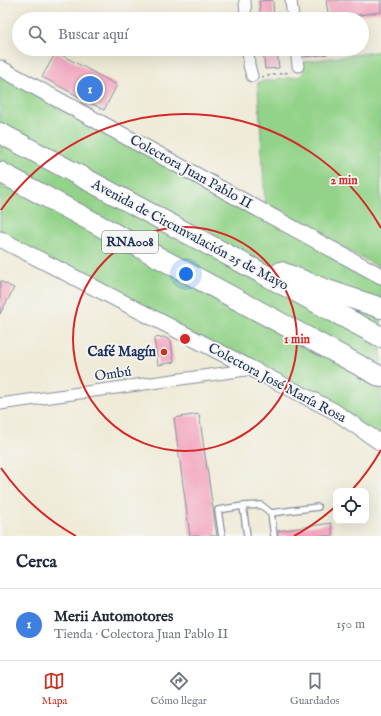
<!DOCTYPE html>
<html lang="es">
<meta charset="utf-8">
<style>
body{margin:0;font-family:"IM FELL English",serif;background:#f2f2f3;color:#1f2937}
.controls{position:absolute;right:12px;bottom:12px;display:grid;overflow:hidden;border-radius:8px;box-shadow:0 4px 16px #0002}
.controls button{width:36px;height:36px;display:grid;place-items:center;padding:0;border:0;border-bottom:1px solid #e0e1e3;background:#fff;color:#1f2937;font:20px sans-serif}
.you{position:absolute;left:186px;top:274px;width:14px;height:14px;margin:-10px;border:3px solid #fff;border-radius:50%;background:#1a73e8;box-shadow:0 0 0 6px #1a73e833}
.badge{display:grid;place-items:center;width:26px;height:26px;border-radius:50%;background:#c8321e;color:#fff;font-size:13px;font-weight:700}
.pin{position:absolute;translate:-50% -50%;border:2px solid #fff;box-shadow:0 1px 4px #0006}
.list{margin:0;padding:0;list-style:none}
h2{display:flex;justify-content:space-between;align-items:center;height:52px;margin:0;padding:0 16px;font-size:17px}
h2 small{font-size:13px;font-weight:400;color:#747a83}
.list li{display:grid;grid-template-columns:26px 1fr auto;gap:12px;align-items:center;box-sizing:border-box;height:72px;padding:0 16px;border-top:1px solid #e0e1e3}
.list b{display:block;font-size:15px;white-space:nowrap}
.list p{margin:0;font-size:13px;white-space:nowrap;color:#747a83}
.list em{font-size:13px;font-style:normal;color:#747a83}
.icon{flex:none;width:22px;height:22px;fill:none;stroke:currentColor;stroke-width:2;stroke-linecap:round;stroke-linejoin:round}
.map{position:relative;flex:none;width:381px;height:536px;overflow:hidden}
.search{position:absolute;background:#fff;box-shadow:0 4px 16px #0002;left:12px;right:12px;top:12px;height:44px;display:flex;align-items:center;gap:10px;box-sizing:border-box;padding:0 14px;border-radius:22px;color:#747a83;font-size:15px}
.sheet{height:124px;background:#fff}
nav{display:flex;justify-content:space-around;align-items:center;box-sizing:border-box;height:56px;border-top:1px solid #e0e1e3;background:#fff;font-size:11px;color:#747a83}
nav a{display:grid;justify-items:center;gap:2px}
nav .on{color:#c8321e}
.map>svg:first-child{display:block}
.green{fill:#93d389;stroke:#578174}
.building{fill:#f3a4be}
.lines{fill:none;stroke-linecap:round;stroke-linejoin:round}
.lane-casing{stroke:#858d9b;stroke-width:8}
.street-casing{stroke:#858d9b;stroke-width:13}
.secondary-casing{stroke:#858d9b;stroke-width:17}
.highway-casing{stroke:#858d9b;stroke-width:22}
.path{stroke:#858d9b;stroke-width:1.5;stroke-dasharray:3 3;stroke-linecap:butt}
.lane{stroke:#fff;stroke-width:5.5}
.street{stroke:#fff;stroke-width:11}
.secondary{stroke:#fff;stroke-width:15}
.highway{stroke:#fff;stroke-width:20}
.ring{fill:none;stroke:#d62828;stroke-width:2}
.poi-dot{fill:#c8321e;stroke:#f6f6f2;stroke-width:1.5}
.labels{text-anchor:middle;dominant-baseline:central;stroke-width:3.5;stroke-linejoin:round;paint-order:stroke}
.shield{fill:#f6f6f2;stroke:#5d6b8a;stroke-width:1}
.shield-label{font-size:13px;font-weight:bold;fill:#1b2f5e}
.street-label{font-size:14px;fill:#1b2f5e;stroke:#f6f6f2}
.poi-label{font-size:14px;font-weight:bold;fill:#1b2f5e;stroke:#f6f6f2;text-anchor:end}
.centre{fill:#d62828;stroke:#f6f6f2;stroke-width:2}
.ring-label{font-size:12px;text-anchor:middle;font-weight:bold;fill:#d62828;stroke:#f6f6f2;stroke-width:3.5;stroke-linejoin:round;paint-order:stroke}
</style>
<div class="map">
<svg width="381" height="536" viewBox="0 0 381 536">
<rect width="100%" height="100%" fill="#f6f6f2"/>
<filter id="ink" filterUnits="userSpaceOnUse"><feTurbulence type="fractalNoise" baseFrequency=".025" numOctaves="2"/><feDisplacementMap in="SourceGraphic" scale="8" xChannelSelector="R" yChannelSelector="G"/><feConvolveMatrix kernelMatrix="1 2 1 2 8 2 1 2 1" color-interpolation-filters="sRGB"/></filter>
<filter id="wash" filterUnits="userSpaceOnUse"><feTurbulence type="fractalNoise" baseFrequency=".012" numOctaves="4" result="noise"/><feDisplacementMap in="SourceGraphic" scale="16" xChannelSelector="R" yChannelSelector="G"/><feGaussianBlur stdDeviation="0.9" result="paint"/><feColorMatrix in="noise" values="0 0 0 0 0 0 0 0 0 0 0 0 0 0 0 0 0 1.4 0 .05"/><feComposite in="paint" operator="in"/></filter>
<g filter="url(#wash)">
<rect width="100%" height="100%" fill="#efebd8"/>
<path class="green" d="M381 51V268L266 206 265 201 258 87V82L301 76 304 71 303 62Z
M0 68 381 276V443L0 239Z"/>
<g id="blocks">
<path class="building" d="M273 0 274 19H261L259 1Z
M326 0H381V12L329 19Z
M263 49H277L279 68 265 69Z
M304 49H327V54L305 57Z
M56 52 117 85 104 110 42 77Z
M0 281 14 288 0 314Z
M164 337 171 341 174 362 158 365 154 338Z
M199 414 217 536H190L174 418Z
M331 523 333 536H278V531Z"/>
</g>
</g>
<g filter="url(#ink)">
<use href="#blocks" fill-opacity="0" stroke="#858d9b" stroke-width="1"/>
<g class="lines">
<g class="lane-casing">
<path id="lane" d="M243 506 247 536
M271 513 274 536
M222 536 218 510 243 506 261 505 271 513 318 507"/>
</g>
<g class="street-casing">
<path id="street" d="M245 0 246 19
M291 0 293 19
M248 49 249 65 252 76
M296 49 298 66
M0 404 253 369"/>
</g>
<g class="secondary-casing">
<path id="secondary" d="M0 68 381 276
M0 239 334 411 381 443"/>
</g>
<g class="highway-casing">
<path id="highway" d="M0 133 381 337
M0 172 381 377
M281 272 330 291 381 308"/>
</g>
<path class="path" d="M261 77 291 72"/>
<use href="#lane" class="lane"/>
<use href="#street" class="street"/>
<use href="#secondary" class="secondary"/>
<use href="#highway" class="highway"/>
</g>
</g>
<g class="ring">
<circle cx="185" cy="339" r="112"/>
<path d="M381 450A225 225 0 0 1 352 490M336 506A225 225 0 0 1 294 536M76 536A225 225 0 0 1 1 468M1 210A225 225 0 0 1 381 228"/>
</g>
<circle class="poi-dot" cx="164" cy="352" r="4"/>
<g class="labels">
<rect class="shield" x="102" y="231" width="56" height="22" rx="3"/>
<g class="shield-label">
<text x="130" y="242">RNA008</text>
</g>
<g class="street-label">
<text transform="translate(191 172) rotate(29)">Colectora Juan Pablo II</text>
<text transform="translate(190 235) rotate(28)">Avenida de Circunvalación 25 de Mayo</text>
<text transform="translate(113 374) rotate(-8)">Ombú</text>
<text transform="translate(277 383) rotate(28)">Colectora José María Rosa</text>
</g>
<g class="poi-label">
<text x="156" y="352">Café Magín</text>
</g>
</g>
<circle cx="185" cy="339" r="6" class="centre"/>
<g class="ring-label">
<text x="344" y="184">2 min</text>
<text x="297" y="343">1 min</text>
</g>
</svg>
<div class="controls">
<button><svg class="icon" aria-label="locate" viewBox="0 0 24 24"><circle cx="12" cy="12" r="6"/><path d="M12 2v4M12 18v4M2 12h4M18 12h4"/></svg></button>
</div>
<div class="you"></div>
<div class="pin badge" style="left:90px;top:89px;background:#3f7fe0">1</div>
<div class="search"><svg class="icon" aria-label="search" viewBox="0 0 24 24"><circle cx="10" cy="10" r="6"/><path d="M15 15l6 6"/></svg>Buscar aquí</div>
</div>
<section class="sheet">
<h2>Cerca<small></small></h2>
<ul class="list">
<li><span class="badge" style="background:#3f7fe0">1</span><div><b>Merii Automotores</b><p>Tienda · Colectora Juan Pablo II</p></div><em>150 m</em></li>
</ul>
</section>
<nav>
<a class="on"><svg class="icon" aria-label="map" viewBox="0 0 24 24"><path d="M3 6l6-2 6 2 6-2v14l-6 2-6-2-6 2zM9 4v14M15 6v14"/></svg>Mapa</a>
<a><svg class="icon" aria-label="directions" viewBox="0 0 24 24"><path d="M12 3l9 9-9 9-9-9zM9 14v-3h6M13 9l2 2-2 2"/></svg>Cómo llegar</a>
<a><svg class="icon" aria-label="saved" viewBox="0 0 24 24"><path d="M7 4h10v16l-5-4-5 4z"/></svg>Guardados</a>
</nav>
